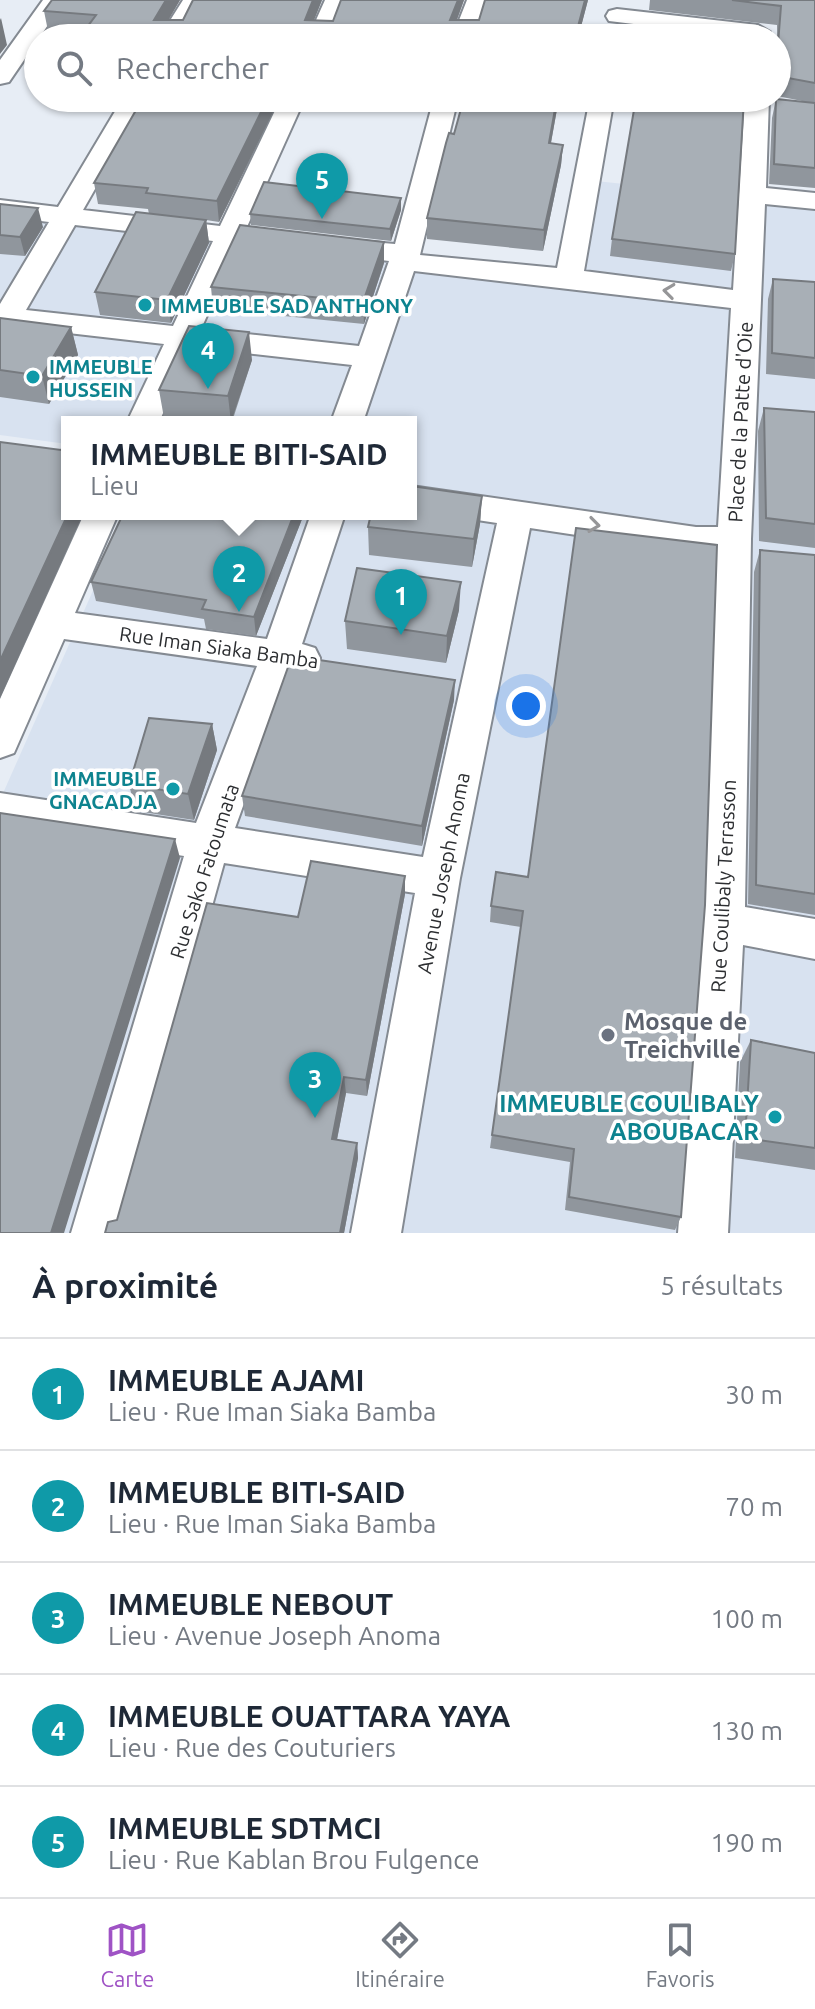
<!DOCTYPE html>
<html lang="fr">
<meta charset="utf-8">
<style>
body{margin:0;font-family:Ubuntu,sans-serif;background:#f6f6f7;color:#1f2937}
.you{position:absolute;left:526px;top:706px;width:28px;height:28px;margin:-20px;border:6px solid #fff;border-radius:50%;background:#1a73e8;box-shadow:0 0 0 12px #1a73e833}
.badge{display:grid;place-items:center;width:52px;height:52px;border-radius:50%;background:#9f53c5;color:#fff;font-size:26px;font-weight:700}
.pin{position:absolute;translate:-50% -66px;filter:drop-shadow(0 2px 4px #0008)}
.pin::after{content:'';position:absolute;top:42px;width:28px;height:24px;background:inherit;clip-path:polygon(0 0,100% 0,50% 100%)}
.popup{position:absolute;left:61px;top:416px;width:356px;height:104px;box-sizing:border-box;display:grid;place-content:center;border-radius:0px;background:#fff;filter:drop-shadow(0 2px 6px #0005);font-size:26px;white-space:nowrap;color:#747a83}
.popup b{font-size:30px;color:#1f2937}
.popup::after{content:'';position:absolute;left:50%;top:100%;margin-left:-16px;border:16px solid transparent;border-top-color:#fff}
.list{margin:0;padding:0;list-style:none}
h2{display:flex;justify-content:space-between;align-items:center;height:104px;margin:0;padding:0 32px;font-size:34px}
h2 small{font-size:26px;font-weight:400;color:#747a83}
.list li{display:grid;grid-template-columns:52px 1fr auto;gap:24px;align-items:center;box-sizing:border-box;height:112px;padding:0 32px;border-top:2px solid #e0e1e3}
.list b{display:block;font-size:30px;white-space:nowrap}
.list p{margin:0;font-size:26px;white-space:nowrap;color:#747a83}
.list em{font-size:26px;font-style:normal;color:#747a83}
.icon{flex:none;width:44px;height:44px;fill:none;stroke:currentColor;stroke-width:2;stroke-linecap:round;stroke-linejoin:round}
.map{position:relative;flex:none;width:815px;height:1233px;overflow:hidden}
.search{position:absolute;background:#fff;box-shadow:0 2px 6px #0004;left:24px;right:24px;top:24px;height:88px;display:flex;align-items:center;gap:20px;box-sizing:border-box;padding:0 28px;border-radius:44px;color:#747a83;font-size:30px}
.sheet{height:664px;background:#fff}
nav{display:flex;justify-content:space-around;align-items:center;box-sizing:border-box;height:112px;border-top:2px solid #e0e1e3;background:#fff;font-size:22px;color:#747a83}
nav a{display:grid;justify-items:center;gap:4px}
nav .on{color:#9f53c5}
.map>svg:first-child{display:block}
.built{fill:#d8e2f0}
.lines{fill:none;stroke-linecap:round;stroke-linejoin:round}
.minor-casing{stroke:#848a92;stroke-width:4}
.minor{fill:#fff;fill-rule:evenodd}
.wall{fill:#90969d}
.shaded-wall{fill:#767a7f}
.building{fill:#a8afb6;stroke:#767a7f;stroke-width:2}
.oneway{stroke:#969698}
.culture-dot{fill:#0f9aa8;stroke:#fff;stroke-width:3}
.worship-dot{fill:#6b7280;stroke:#fff;stroke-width:3}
.labels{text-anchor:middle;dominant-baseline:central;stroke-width:7;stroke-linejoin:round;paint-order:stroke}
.culture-label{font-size:20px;font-weight:bold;fill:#0d838f;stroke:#fff;text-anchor:start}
.street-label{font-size:20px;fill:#2c2e31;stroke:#fff}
.near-worship-label{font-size:24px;font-weight:bold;fill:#5b616d;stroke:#fff;text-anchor:start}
.near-culture-label{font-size:24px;font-weight:bold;fill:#0d838f;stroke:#fff;text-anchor:end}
</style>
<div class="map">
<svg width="815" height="1233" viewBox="0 0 815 1233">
<rect width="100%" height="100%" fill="#e7edf5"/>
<path class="built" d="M586 180 815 204V1233H0V800L127 514H411V422H67V444L0 435V209L569 269Z"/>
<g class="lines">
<g class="minor-casing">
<path id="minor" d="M43 0H65L9 82 0 84V60Z
M183 0H205L183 38H159Z
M325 0H347L332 38H308Z
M467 0H489L476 38H452Z
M617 9 758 25 770 32 766 37 749 38 609 21 606 16 609 11Z
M123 98H147L83 210 220 226 281 98H305L246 229 291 235 295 241 291 247 281 249 239 244 201 329 359 346 389 261 325 253 321 247 325 241 335 239 395 244 434 98H458L420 255 557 268 590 98H614L584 271 733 290 745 98H769L766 188 815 193V209L765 204 751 539 745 907 815 919V959L743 945 728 1233H678L702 922 716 552 696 553 530 528 460 878 401 1233H351L415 893 224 863 121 1233H71L184 856 0 827V793L196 823 257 666 64 639 14 753 0 758V699L84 514H118L75 613 267 639 311 514H345L302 644 315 648 320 658 315 668 292 671 235 828 423 857 497 523 411 510V486L696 527H718L731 308 414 271 363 422H331L352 365 193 347 159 422H127L164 344 16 327 11 336 0 338V304L49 222 0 216V200L58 207ZM75 225 213 241 173 326 26 310Z"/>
</g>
<use href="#minor" class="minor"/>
</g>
<path class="wall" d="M180 0 168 20H183L322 0 314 20 333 21 341 0H464L457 20H479L588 0 578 38H79L82 34 48 31 44 11Z
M650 0H815V188L769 184 772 118 776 99 807 102 777 96V25L649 10Z
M143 98H280L219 222 206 220 209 243 171 323 100 315 95 292 149 214 148 209 98 204 94 183Z
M464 98H559L551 143 563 145 561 165 543 251 427 239V218L454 134Z
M401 198V210L391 241 251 225 250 214Z
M0 204 43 227 25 256 0 254Z
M612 239 735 254 731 271 610 256Z
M384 263 364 324 213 309 211 287Z
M773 279 815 282V379L766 374 768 299Z
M0 318 71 327 78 355 49 404 0 397Z
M252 360 232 422H207L164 418 159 390Z
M764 408 815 412V548L759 541 758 431Z
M482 496 480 524 472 567 369 555 368 527Z
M123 514H304L256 636 206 629 204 619 96 601 91 582Z
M760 550 815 555V915L748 904 754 572Z
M459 610 446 663 347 649 345 621Z
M454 700 422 846 245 816 242 796Z
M212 724 217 750 194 820 136 811 129 785Z
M405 876V894L367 1096 346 1093 337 1140 357 1143 358 1158 344 1233H105L117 1220 298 917Z
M528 877 681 1217 675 1230 565 1210 570 1162 490 1148 521 927 490 922 491 906Z
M751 1040 815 1053V1170L735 1158 740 1062Z"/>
<path class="shaded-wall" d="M166 0H180L158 38 154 20Z
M313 0H322L308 35 305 20Z
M458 0H464L450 38V20Z
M585 0H588L578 38H575Z
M1 18 7 45 0 54V20Z
M268 98H280L219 222 217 201Z
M557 98H559L547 164 549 143Z
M563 145 561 165 543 251 544 230Z
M401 198V210L391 241 390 229Z
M38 208 43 227 25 256 20 237Z
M206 220 209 243 171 323 167 300Z
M384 242V263L364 324 363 302Z
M71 327 78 355 49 404 42 376Z
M249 332 252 360 231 422 228 396Z
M482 496 480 524 472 567 474 539Z
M68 514H83L0 698V661Z
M294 514H304L256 636 254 617Z
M461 582 459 610 446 663 447 636Z
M455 680 454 700 422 846V826Z
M212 724 217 750 194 820 188 794Z
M175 839 180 858 64 1233H51Z
M405 876V894L367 1096 366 1080Z
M344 1077 346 1093 334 1154 332 1139Z
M357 1143 358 1158 344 1233H340Z"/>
<path class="building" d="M52 0H166L154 20H183L193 0H313L305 20 333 21 341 0H458L450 20H479L485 0H585L575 38H343L300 34 298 38H79L96 15 44 11Z
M732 0H815V83L777 76V57L781 6Z
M143 98H268L217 201 146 193 148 188 94 183Z
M464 98H557L549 143 563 145 544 230 427 218 446 143 449 133 454 134Z
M636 98H744L735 254 612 239Z
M776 99 815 103V168L774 164Z
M264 182 401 198 390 229 250 214Z
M0 204 38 208 20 237 0 235Z
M136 212 206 220 167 300 95 292Z
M240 225 384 242 363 302 211 287Z
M773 279 815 282V358L772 353Z
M0 318 71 327 42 376 0 370Z
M189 326 249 332 228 396 159 390Z
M764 408 815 412V524L766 518Z
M0 442 61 450 64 446 67 447 68 514 0 661Z
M411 486 482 496 474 539 368 527 371 514H411Z
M123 514H294L254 617 202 609 206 600 91 582Z
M576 528 717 545 705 905 681 1217 569 1197 574 1149 492 1135 523 911 491 906 496 872 528 877Z
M760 550 815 555V894L756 885Z
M357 568 461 582 447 636 345 621Z
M292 656 455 680 422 826 242 796Z
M149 718 212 724 188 794 129 785Z
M0 813 175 839 51 1233H0Z
M311 861 405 876 366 1080 344 1077 332 1139 357 1143 340 1233H105L108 1222 117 1220 207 903 298 917Z
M751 1040 815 1053V1148L745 1138Z"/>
<defs><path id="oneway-chevron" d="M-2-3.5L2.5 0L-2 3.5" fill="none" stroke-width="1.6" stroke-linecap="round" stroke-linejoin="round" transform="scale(2)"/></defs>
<g class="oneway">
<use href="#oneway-chevron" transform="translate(669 291) rotate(-173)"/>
<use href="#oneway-chevron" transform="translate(594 525) rotate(8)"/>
</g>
<g class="culture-dot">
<circle cx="145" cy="305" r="8"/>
<circle cx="33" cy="377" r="8"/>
<circle cx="173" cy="789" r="8"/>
<circle cx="775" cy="1117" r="8"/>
</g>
<circle class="worship-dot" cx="608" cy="1035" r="8"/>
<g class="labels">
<g class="culture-label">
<text x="161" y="305">IMMEUBLE SAD ANTHONY</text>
<text x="49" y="366">IMMEUBLE<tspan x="49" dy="23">HUSSEIN</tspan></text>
<text x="157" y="778" text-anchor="end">IMMEUBLE<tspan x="157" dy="23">GNACADJA</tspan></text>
</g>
<g class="street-label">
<text transform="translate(740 422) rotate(-87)">Place de la Patte d'Oie</text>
<text transform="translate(219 647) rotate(8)">Rue Iman Siaka Bamba</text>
<text transform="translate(204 871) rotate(-72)">Rue Sako Fatoumata</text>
<text transform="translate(443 873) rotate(-79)">Avenue Joseph Anoma</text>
<text transform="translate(723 886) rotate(-87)">Rue Coulibaly Terrasson</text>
</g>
<g class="near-worship-label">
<text x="624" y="1021">Mosque de<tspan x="624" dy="28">Treichville</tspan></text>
</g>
<g class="near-culture-label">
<text x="759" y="1103">IMMEUBLE COULIBALY<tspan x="759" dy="28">ABOUBACAR</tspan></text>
</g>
</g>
</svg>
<div class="you"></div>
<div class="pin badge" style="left:401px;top:635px;background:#0f9aa8">1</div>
<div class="pin badge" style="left:239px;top:612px;background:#0f9aa8">2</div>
<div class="popup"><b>IMMEUBLE BITI-SAID</b>Lieu</div>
<div class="pin badge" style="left:315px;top:1118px;background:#0f9aa8">3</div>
<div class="pin badge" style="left:208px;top:389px;background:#0f9aa8">4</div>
<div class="pin badge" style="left:322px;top:219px;background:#0f9aa8">5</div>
<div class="search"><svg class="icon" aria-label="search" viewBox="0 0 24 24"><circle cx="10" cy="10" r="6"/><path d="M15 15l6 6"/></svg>Rechercher</div>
</div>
<section class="sheet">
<h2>À proximité<small>5 résultats</small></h2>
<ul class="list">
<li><span class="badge" style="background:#0f9aa8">1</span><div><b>IMMEUBLE AJAMI</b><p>Lieu · Rue Iman Siaka Bamba</p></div><em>30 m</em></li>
<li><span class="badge" style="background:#0f9aa8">2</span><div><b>IMMEUBLE BITI-SAID</b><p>Lieu · Rue Iman Siaka Bamba</p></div><em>70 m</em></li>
<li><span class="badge" style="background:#0f9aa8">3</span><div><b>IMMEUBLE NEBOUT</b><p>Lieu · Avenue Joseph Anoma</p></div><em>100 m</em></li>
<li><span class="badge" style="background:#0f9aa8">4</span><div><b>IMMEUBLE OUATTARA YAYA</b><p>Lieu · Rue des Couturiers</p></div><em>130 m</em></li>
<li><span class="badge" style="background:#0f9aa8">5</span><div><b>IMMEUBLE SDTMCI</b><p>Lieu · Rue Kablan Brou Fulgence</p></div><em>190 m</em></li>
</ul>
</section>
<nav>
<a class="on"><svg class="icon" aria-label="map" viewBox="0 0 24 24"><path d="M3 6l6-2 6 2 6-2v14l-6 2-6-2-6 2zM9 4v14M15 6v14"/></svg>Carte</a>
<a><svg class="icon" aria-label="directions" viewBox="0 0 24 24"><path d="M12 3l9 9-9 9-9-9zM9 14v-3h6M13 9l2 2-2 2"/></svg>Itinéraire</a>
<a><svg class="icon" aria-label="saved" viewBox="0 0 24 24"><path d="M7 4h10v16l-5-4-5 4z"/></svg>Favoris</a>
</nav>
